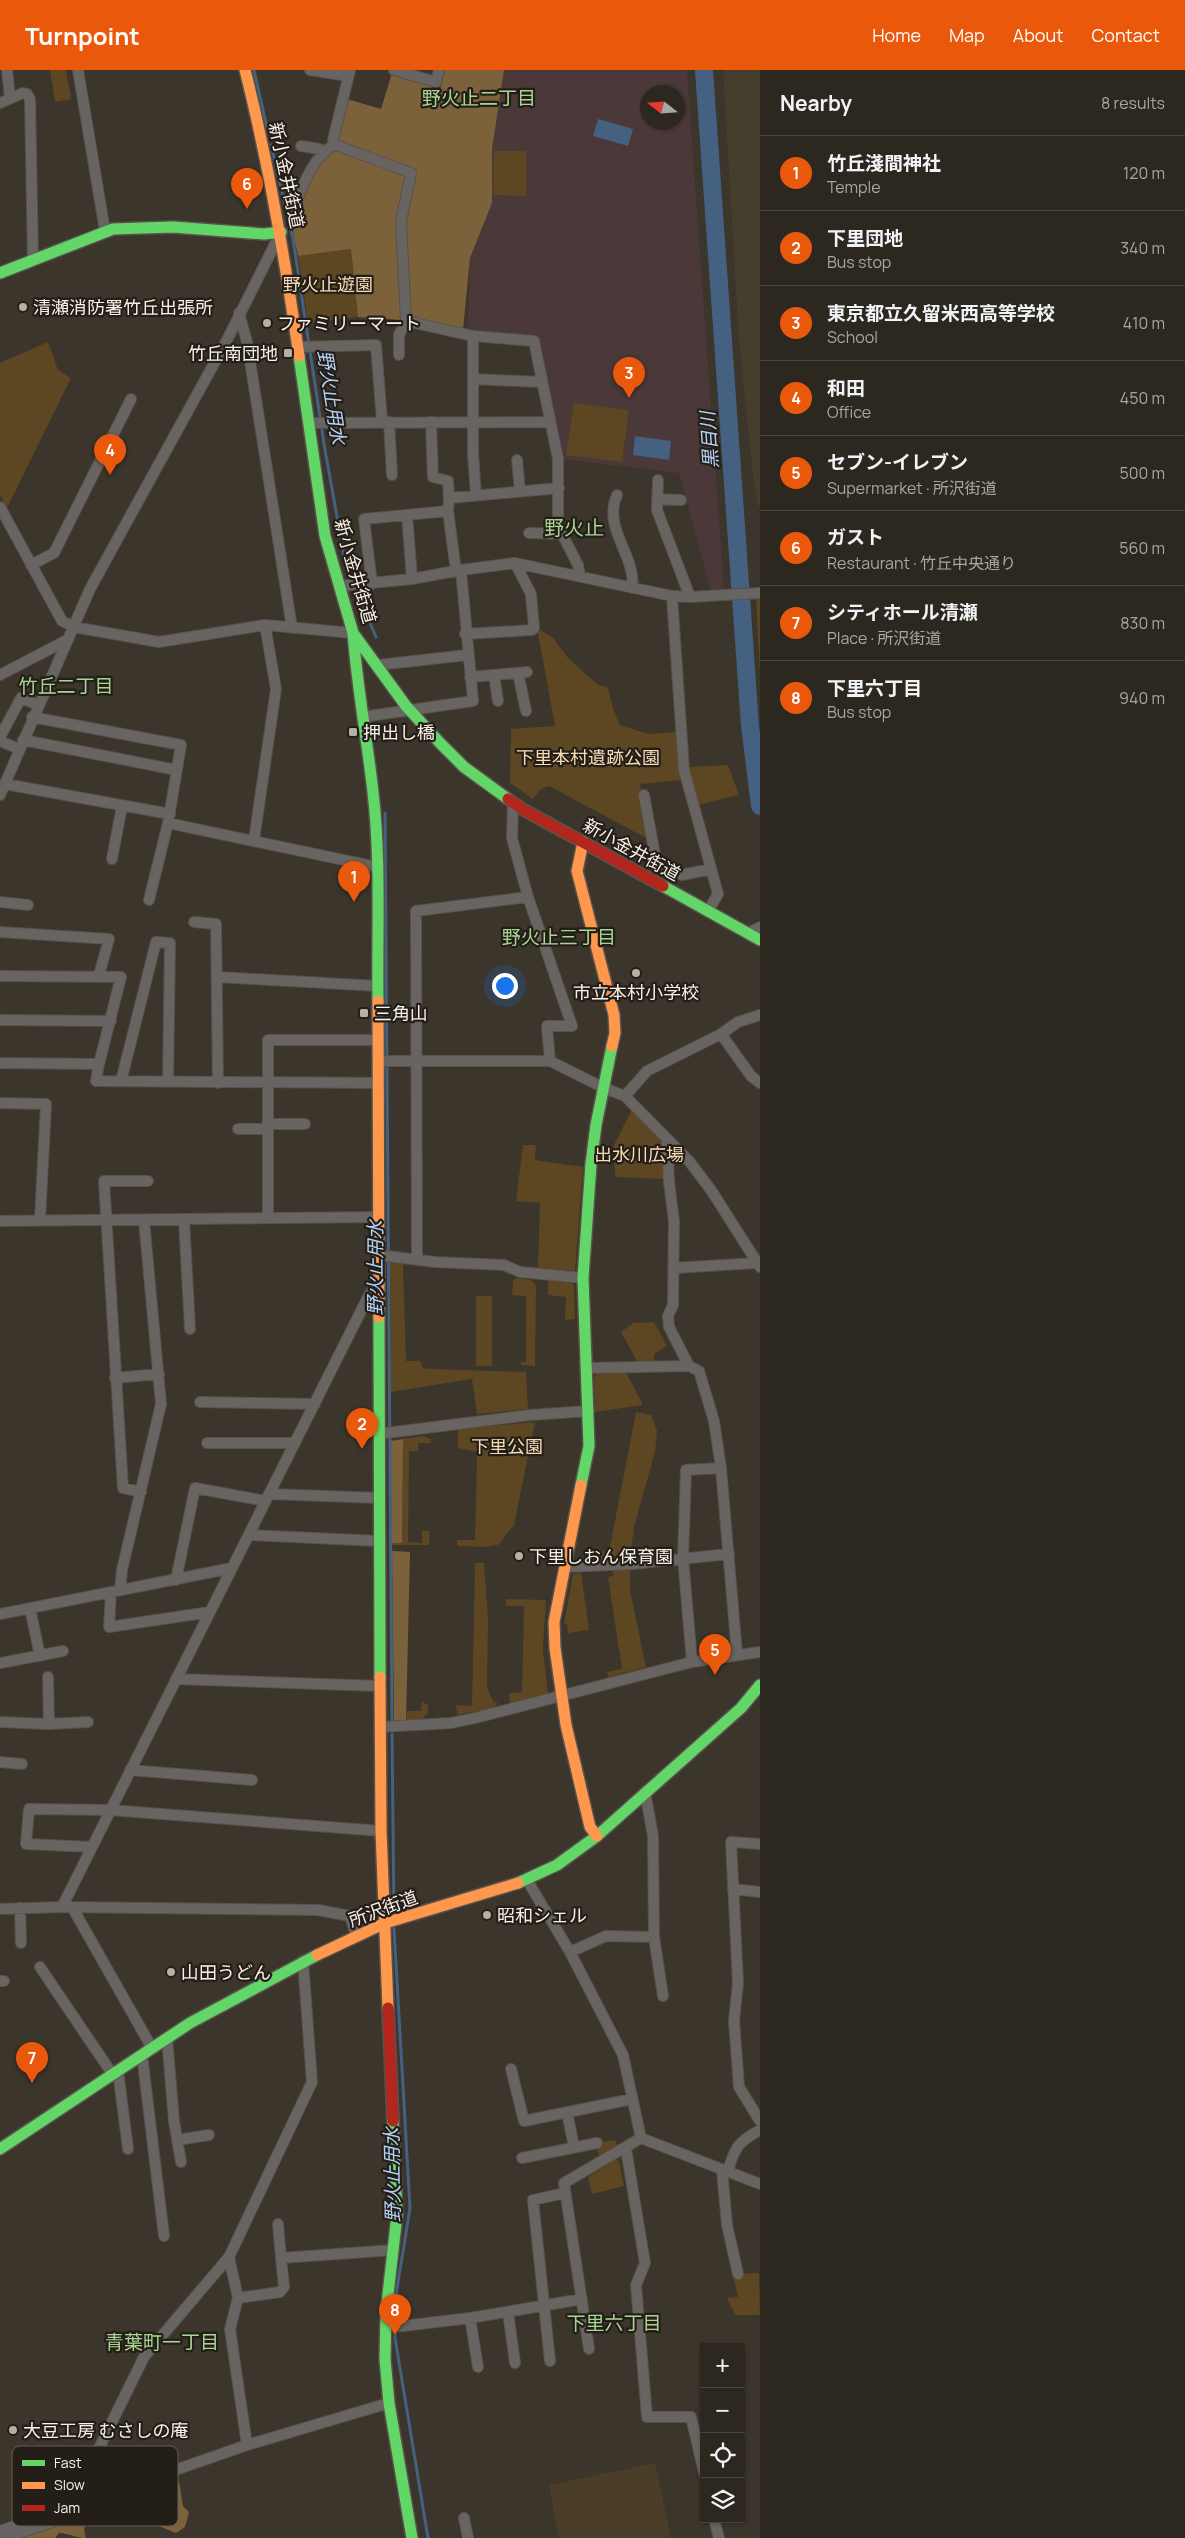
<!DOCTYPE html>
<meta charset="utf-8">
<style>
body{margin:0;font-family:Manrope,"Noto Sans JP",sans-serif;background:#343029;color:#f1f3f6}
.controls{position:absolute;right:15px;bottom:15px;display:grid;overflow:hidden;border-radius:0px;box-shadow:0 1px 4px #0004}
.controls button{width:45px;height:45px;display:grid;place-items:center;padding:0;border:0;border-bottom:1px solid #48443e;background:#2c2820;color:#f1f3f6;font:25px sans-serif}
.compass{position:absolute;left:640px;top:15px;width:45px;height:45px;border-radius:50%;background:#2c2820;box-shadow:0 1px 4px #0004;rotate:287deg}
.you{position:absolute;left:504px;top:915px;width:18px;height:18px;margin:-12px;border:4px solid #fff;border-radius:50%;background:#1a73e8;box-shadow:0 0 0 8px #1a73e833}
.badge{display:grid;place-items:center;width:32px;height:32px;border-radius:50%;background:#ea580c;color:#fff;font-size:16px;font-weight:700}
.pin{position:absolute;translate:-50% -41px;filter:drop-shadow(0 1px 2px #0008)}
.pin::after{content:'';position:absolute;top:26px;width:18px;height:15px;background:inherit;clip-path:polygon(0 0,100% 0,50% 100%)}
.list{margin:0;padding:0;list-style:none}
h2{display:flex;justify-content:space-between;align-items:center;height:65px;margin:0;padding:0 20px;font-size:21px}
h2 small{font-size:16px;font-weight:400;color:#a6a6a5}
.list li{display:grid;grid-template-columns:32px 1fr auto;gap:15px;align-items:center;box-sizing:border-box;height:75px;padding:0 20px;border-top:1px solid #48443e}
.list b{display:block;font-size:19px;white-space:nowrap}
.list p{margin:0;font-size:16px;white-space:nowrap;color:#a6a6a5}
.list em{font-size:16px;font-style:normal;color:#a6a6a5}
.icon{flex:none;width:28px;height:28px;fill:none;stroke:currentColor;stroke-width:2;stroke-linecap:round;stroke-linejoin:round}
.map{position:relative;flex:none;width:760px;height:2468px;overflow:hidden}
header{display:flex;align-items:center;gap:30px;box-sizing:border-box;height:70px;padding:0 25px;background:#ea580c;color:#fff}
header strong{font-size:24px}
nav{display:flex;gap:28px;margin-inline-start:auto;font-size:18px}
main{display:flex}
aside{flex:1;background:#2c2820}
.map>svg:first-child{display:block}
.built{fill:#4b3e28}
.industrial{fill:#453e2d}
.education{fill:#4b3839;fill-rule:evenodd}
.green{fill:#5d4622}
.forest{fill:#7b623b}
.water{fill:#446181}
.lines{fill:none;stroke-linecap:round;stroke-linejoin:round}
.stream{stroke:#446181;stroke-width:3}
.river{stroke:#446181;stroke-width:18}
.street-casing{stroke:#58524b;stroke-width:12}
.fast-casing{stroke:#58524b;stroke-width:14}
.slow-casing{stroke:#58524b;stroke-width:14}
.jam-casing{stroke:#58524b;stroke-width:14}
.street{stroke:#676461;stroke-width:10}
.fast{stroke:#63d668;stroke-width:11}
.slow{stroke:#ff974d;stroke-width:11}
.jam{stroke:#b3261e;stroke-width:11}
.poi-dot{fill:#b6afa5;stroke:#231e17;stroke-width:2}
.labels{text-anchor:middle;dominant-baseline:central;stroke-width:4.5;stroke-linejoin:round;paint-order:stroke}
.street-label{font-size:18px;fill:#f9f1e7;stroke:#231e17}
.park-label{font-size:18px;fill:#f8dcb5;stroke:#231e17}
.poi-label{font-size:18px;fill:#f9f1e7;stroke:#231e17;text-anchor:start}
.neighbourhood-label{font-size:19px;fill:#a9d594;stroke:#231e17}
.water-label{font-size:19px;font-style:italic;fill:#b3d2f5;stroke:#231e17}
.quarter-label{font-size:20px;fill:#a9d594;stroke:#231e17}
.key{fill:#231e17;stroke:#635d55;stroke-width:1}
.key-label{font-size:14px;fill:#f9f1e7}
</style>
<header>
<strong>Turnpoint</strong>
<nav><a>Home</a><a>Map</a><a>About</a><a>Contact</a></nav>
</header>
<main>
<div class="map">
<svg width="760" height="2468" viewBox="0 0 760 2468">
<rect width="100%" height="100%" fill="#3b352b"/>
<path class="built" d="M655 2393 671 2468H559L549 2415Z"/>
<path class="industrial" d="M723 0H760V436H758L753 405 739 271Z"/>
<path class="education" d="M504 0H687L724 521 711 522 679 403 561 389 537 266 468 260 470 188 492 133V79ZM648 22H678V52H648Z"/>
<path class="green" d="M50 0H66L71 29 55 32Z
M494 81H526V126L493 125Z
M351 179 358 247 308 253 298 186Z
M48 272 58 300 71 308 7 438 0 425V293Z
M574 333 629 340 622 392 566 385Z
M756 529H760V605Z
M537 558 554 569 568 588 589 607 597 614 608 618 613 639 620 655 648 664 679 662 681 710 640 714 650 770 549 716 540 720 533 729 510 713 511 659 555 656Z
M728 695 739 725 697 735 687 697Z
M633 1037 664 1075V1109L615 1107 614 1075Z
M523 1075H536L535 1090 583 1097 575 1201 538 1198 540 1133 516 1131Z
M390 1191 403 1193 406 1291H420L423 1298 433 1299 526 1302 528 1339 477 1344 472 1309 391 1322Z
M517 1208 531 1210 536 1215 535 1296 521 1295V1292H526V1226L512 1225 513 1210Z
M548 1210 571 1212 574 1215 575 1249 565 1250 566 1227 548 1225Z
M476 1226H492V1296H476Z
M654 1252 667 1276 654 1284V1291H637L621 1262 633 1253Z
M625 1300 643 1335 595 1342 594 1308 597 1303Z
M636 1342 651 1345 657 1361 655 1382 634 1457 630 1490H590L591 1480 609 1482Z
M535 1352 514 1455 498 1475 485 1477 457 1476V1470H475L477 1382 458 1378V1359Z
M423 1366 431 1369V1373H418V1381H409L408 1472 422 1473V1461H430L429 1475H392V1473L402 1472 403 1369Z
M475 1493H484L488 1549 487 1618 494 1633 498 1632 494 1638 456 1645 458 1643 455 1635 472 1636Z
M630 1498V1520L646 1597 608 1607 607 1602 622 1599 608 1507 613 1506V1501Z
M581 1503 589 1560 568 1563 567 1554H564L573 1504Z
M506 1529 546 1530 543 1579 548 1623 510 1634 509 1623 522 1622 524 1536H506Z
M422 1632 428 1635V1643L422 1649 406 1650 407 1641H421Z
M615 2070 619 2082 600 2093 597 2073Z
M613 2089 619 2091 624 2116 592 2124 588 2107 606 2096Z
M759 2203 760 2245H735L727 2228 738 2227 733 2204Z"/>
<path class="forest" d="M445 0H504L492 79V133L470 188 463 260 401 250 358 247 351 179 298 186C296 174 290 155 293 143 297 127 319 85 336 81L371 89 337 71 347 29 381 39 392 3 432 14V18L440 20Z
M403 1369 402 1473H392L390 1371Z
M392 1481 410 1482 406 1650 394 1651Z
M174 2409 179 2411 183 2436 189 2442 185 2457 176 2463 156 2455 141 2436 125 2435 120 2447 106 2451 87 2448 84 2460 86 2468C75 2468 68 2463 59 2463L55 2468H12L64 2452 73 2442 123 2423Z"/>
<path class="water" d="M598 49 633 59 628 76 593 66Z
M635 366 671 371 669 390 633 385Z"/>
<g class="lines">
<path class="stream" d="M254 0 268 62
M271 75 293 169 325 380 346 497 376 567
M385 743 392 1653
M392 1664 394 1845
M394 1859 410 2138 396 2225 395 2268 428 2468"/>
<path class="river" d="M704 0 750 656 760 736"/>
<g class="street-casing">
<path id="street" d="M7 0 10 28
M78 0 105 161
M310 0 348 6
M350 0 333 70 336 75 411 103 401 151 406 251
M394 0 436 12 439 0
M0 33 23 23 27 24 30 29 33 190
M301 76 319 79 324 83
M293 141C302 118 312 87 335 74
M239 243 247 272 292 558
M473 266V383L476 425
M298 277 376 275 382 351
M399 285V265L406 251 473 266 534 271 558 389V456L578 495 580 506
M473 309 541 312
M389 352 392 405
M431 352 433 407 448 411 449 428
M309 353 549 352
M517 390 520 421
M658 410 657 440 690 527
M617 425C602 458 637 487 632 518
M657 429 681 430
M0 437 62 551 74 557 159 572 265 555 353 563
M407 445 412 509
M529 463 561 464
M31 495 54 483 131 329
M456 501 448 441 449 428 559 418
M372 514 364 449 448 441
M339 516 412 509 461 500 515 493 672 526 690 527 760 523
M672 526 684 700 718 824 708 841
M465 564 532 560 534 558 531 524 515 493
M378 595 467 585
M518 603 526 641
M0 605 67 570
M494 605 498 631
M470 607 527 602
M32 647 181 675 168 753 149 830
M362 647 473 631 461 500
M0 667 21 628 38 635
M23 670 177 700
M0 671 19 679
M5 714 170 744
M0 725 90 519 227 270 281 162
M644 725 656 791 682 805 711 799
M513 733 512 768 528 827 572 956H547L550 991
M168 753 377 797
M254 770 276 619 265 555
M112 789 122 736
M0 832 28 835
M194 852 216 854 218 1013
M0 862 109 869 99 905
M748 863 760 857
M0 906 121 907 99 994
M218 907 378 916
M0 950 111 951
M721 964 751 1006 760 1013
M378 991H550L604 1018 625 1026 647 1001 721 964 738 952 760 945
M0 993 99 994 96 1011 378 1013
M121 1011 156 872 170 873 168 1012
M625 1026 689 1091 711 1120 760 1197
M0 1033 46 1034 40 1149
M267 1054H305
M238 1059H267
M667 1071 669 1112 674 1151 673 1235 668 1246 669 1257 689 1296
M268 1148V970H378
M184 1149 190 1259
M0 1151 379 1147
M379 1185 435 1192 504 1195 520 1202 583 1208
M417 1189 416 841 528 827
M674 1198 757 1193
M588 1298 689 1296 699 1301 714 1351 721 1398 737 1584
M115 1308 159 1304
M200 1332 315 1334
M378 1364 530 1345 589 1341
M207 1373H295
M141 1422 123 1418 104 1111H148
M270 1424 379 1428
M249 1465 379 1471
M566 1497 632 1494 729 1484
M176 1510 195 1418 266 1431
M120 1520 122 1500 161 1334 144 1150
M111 1522 109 1557 210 1542
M30 1538 40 1586
M0 1544 232 1498
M692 1592 683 1488 686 1400 721 1398
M0 1593 63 1581
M48 1607 49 1654
M176 1609 380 1616
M0 1652 49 1654 88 1652
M380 1657 451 1653 475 1648 692 1592 760 1582
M0 1692 22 1694
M130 1700 252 1710
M645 1722 653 1766 654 1867 663 1926
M760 1774 731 1772 738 1913 734 1951 739 2017 760 2051
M92 1777 26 1774 29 1739 110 1740 381 1761
M527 1810 570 1882 623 1985 641 2068 760 2114
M733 1819 760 1822
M62 1837 369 1225 380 1212
M72 1837 152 1978
M20 1838 21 1873
M0 1839 62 1837 318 1840 350 1846 356 1865
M570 1882 606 1866 654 1867
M40 1897 113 2005
M0 1911H4
M167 1968 174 2051 181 2092
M142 1985 164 2166
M511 1999 524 2051 632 2029
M118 2001 128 2079
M567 2042 574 2077
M177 2070 209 2065
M626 2079 645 2193 636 2215 647 2347H691L704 2402
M522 2088 597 2073
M722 2100 727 2155 738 2204
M728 2102C734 2078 738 2072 760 2060
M278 2154 281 2188
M229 2187 238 2228 230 2259 247 2375
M238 2228 280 2222 284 2217 281 2188 393 2180
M508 2242 515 2293
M470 2248 478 2297
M386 2258 470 2248 582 2229
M589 2279 564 2113 641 2068
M550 2291 533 2130 565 2123
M70 2437 144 2287 229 2187 312 2012 303 1891
M464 2448 468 2468
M714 2449 719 2468
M0 2461 247 2375 389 2333
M4 2468 62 2449V2446"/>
</g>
<g class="fast-casing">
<path id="fast" d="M0 203 113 159 173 157 264 164 281 162
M299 286 325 466 353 563 406 636 440 673 464 697 508 729
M353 563C357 616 367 669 373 722 381 791 377 862 378 931
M663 816 760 870
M379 1247 380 1607
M581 1415 589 1376 583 1208 591 1094 596 1055 612 976
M518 1813 557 1795 597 1766 741 1638 760 1615
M393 2051 397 2145 386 2242 385 2289 389 2333 412 2468
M0 2079 190 1953 317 1885"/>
</g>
<g class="slow-casing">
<path id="slow" d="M245 0C269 95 285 189 299 286
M583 772 577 801 614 945 615 963 612 976
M378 931 379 1247
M581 1415 554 1552 555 1578 566 1655 590 1757 597 1766
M380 1607 381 1761 388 1938
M317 1885 385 1853 518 1813"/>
</g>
<g class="jam-casing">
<path id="jam" d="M508 729 524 740 663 816
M388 1938 393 2051"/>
</g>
<use href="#street" class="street"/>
<use href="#fast" class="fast"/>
<use href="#slow" class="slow"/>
<use href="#jam" class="jam"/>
</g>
<g class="poi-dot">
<circle cx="23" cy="237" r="5"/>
<circle cx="267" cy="253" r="5"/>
<rect x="283" y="278" width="10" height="10" rx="2.5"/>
<rect x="348" y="657" width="10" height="10" rx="2.5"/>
<circle cx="636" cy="903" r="5"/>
<rect x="359" y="938" width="10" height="10" rx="2.5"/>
<circle cx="519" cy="1486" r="5"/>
<circle cx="487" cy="1845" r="5"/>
<circle cx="171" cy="1902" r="5"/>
<circle cx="13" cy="2360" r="5"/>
</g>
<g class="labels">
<g class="street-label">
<text transform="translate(287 105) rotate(78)">新小金井街道</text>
<text transform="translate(356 501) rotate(74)">新小金井街道</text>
<text transform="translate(632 779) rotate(29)">新小金井街道</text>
<text transform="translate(383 1838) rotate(-20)">所沢街道</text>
</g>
<g class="park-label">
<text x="328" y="214">野火止遊園</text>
<text x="588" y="687">下里本村遺跡公園</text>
<text x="639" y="1084">出水川広場</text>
<text x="507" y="1376">下里公園</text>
</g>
<g class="poi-label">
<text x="33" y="237">清瀬消防署竹丘出張所</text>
<text x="277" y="253">ファミリーマート</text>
<text x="278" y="283" text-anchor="end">竹丘南団地</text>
<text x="363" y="662">押出し橋</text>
<text x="636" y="922" text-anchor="middle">市立本村小学校</text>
<text x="374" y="943">三角山</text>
<text x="529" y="1486">下里しおん保育園</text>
<text x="497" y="1845">昭和シェル</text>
<text x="181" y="1902">山田うどん</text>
<text x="23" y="2360">大豆工房 むさしの庵</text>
</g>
<g class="neighbourhood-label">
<text x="479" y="28">野火止二丁目</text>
<text x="66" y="616">竹丘二丁目</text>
<text x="559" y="867">野火止三丁目</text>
<text x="614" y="2253">下里六丁目</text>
<text x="162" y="2272">青葉町一丁目</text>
</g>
<g class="water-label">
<text transform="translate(332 327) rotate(81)">野火止用水</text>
<text transform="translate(709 370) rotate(-94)">黒目川</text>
<text transform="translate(375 1198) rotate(-90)">野火止用水</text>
<text transform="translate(392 2105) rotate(-91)">野火止用水</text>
</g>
<g class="quarter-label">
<text x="574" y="457">野火止</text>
</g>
</g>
<rect x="12" y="2376" width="166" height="80" rx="8" class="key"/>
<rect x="22" y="2390" width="23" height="6" fill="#63d668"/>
<rect x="22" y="2412" width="23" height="7" fill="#ff974d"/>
<rect x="22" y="2435" width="23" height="6" fill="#b3261e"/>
<g class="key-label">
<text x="54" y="2398">Fast</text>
<text x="54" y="2420">Slow</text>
<text x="54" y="2443">Jam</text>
</g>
</svg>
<div class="controls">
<button>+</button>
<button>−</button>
<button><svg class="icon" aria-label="locate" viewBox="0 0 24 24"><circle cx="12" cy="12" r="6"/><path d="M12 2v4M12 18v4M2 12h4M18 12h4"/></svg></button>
<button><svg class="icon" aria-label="layers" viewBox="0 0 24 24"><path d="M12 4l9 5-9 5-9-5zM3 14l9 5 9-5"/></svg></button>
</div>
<svg class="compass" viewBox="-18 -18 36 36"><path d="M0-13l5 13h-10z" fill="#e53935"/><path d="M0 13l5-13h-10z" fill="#a6a6a5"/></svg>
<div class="you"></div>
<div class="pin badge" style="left:354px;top:832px">1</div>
<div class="pin badge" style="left:362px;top:1379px">2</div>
<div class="pin badge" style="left:629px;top:328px">3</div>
<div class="pin badge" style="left:110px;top:405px">4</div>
<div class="pin badge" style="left:715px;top:1605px">5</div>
<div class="pin badge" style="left:247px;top:139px">6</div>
<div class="pin badge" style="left:32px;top:2013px">7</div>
<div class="pin badge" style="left:395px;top:2265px">8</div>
</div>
<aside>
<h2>Nearby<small>8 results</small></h2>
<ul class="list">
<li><span class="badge">1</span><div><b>竹丘淺間神社</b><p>Temple</p></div><em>120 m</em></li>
<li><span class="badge">2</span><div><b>下里団地</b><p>Bus stop</p></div><em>340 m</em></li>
<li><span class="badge">3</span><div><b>東京都立久留米西高等学校</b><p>School</p></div><em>410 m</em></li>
<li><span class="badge">4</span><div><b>和田</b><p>Office</p></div><em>450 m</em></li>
<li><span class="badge">5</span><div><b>セブン-イレブン</b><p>Supermarket · 所沢街道</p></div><em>500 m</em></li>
<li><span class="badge">6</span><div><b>ガスト</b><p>Restaurant · 竹丘中央通り</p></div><em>560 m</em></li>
<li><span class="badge">7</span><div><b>シティホール清瀬</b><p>Place · 所沢街道</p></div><em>830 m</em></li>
<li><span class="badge">8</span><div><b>下里六丁目</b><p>Bus stop</p></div><em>940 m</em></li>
</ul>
</aside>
</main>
